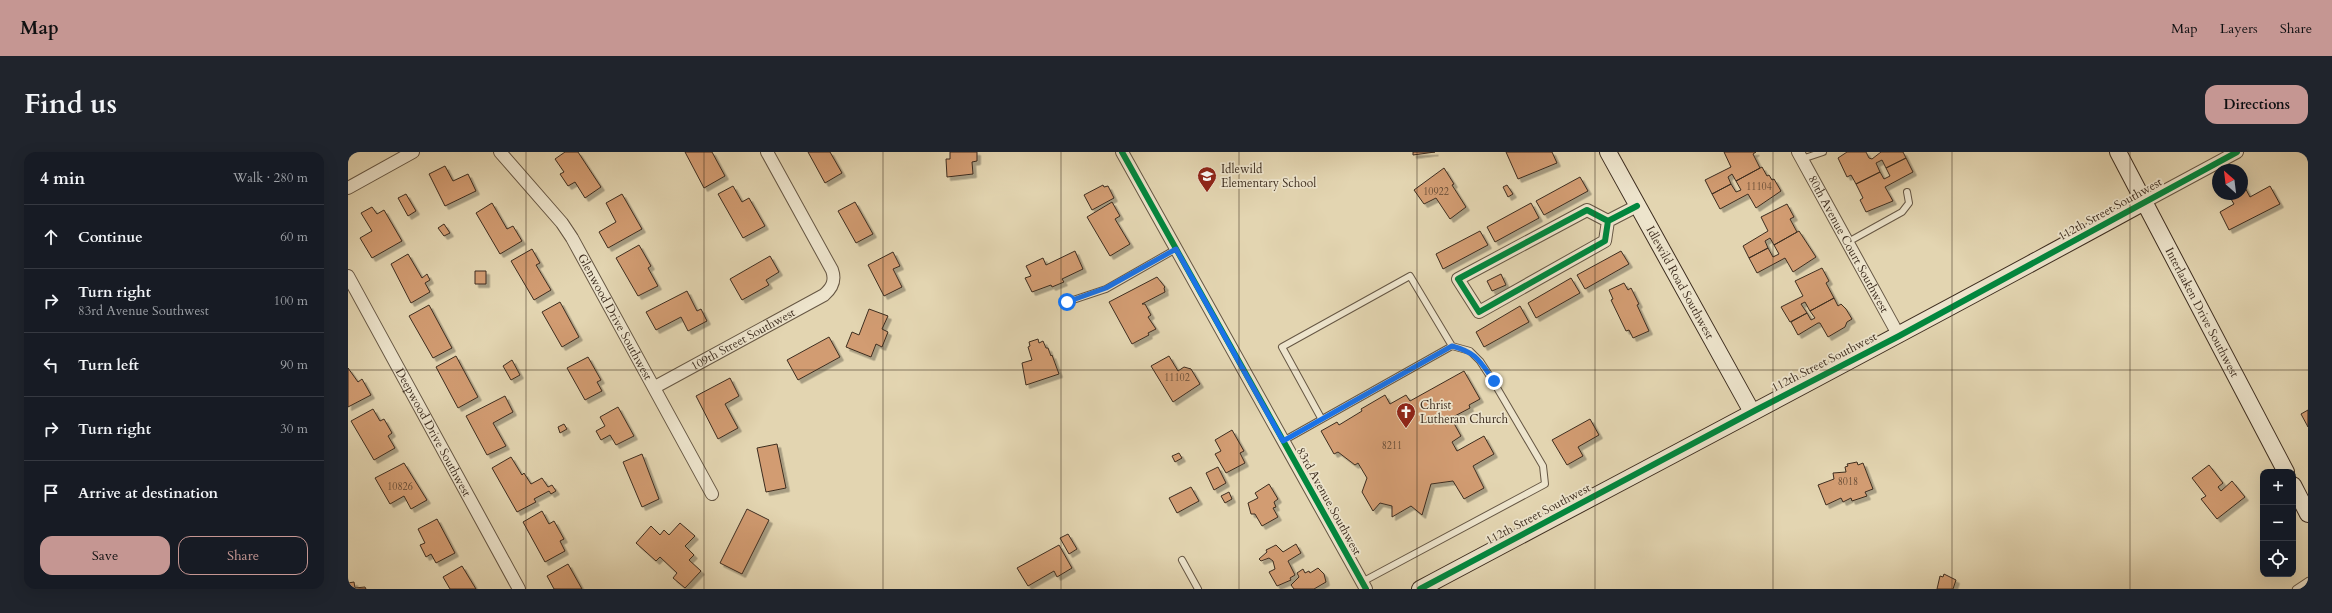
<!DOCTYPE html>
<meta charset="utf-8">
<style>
body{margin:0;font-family:Cardo,serif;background:#20242c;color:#f1f3f6}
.controls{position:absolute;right:12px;bottom:12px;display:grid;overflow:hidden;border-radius:8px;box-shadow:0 4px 16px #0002}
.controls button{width:36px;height:36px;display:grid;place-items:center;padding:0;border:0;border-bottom:1px solid #363941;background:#171b24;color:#f1f3f6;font:20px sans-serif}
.compass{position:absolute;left:1864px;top:12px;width:36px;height:36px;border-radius:50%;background:#171b24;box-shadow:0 4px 16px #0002;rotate:332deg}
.stop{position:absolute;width:12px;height:12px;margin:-9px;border:3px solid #1a73e8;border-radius:50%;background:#fff}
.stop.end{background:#1a73e8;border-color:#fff;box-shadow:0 1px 4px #0008}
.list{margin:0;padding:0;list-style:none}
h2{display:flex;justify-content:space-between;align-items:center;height:52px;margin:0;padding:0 16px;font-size:17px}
h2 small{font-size:13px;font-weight:400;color:#9ea1a6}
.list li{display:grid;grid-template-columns:26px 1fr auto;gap:12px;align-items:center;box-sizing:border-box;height:64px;padding:0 16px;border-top:1px solid #363941}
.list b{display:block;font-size:15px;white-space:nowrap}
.list p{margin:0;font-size:13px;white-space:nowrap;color:#9ea1a6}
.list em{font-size:13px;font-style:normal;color:#9ea1a6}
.actions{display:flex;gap:8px;padding:12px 16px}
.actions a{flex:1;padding:9px 0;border:1px solid #c59692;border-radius:12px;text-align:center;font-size:14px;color:#c59692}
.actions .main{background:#c59692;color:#111}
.icon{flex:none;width:22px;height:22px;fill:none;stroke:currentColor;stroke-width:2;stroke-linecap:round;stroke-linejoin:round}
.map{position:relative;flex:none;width:1960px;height:437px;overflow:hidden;border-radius:12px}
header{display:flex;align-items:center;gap:24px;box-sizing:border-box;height:56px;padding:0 20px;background:#c59692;color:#111}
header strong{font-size:19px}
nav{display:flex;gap:22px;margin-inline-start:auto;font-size:14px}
.intro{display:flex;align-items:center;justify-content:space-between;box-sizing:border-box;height:96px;padding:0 24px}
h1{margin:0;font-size:28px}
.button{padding:10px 18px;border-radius:12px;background:#c59692;color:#111;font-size:14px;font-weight:700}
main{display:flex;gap:24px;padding:0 24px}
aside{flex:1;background:#171b24;border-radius:12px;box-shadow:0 4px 16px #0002}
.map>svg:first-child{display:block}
.building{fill:#d29c72;stroke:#3d2d1f;filter:url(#shadow)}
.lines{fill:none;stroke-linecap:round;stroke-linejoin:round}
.lane-casing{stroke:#665744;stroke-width:8}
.street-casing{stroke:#665744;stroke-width:14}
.secondary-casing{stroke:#3d2d1f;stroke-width:18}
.lane{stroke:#ede4cc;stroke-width:6}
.street{stroke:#ede4cc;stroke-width:12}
.secondary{stroke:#ede4cc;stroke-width:16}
.cycleway-casing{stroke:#ede4cc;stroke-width:8}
.cycleway{stroke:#00873e;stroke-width:6}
.route{stroke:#1a73e8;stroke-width:5}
.grid{fill:none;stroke:#3d2d1f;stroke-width:1;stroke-opacity:0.55}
.labels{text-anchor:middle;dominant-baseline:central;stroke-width:3.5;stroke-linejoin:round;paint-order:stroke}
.number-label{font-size:10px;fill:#624934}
.poi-label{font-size:12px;fill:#3d2d1f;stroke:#ede4cc;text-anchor:start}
.street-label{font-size:12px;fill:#3d2d1f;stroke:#ede4cc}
</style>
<header>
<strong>Map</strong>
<nav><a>Map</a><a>Layers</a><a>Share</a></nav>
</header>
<div class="intro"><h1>Find us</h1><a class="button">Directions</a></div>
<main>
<aside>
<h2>4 min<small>Walk · 280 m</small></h2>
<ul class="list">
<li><svg class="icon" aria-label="ahead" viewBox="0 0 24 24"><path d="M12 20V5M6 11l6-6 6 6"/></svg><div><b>Continue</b></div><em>60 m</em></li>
<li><svg class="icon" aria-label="right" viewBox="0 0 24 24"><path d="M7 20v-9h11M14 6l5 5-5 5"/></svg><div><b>Turn right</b><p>83rd Avenue Southwest</p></div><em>100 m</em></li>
<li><svg class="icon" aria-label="left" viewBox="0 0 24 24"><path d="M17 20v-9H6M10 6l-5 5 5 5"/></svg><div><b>Turn left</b></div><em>90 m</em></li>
<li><svg class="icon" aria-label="right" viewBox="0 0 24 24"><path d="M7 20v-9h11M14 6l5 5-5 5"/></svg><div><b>Turn right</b></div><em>30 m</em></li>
<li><svg class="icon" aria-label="arrive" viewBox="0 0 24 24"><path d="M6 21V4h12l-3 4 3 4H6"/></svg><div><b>Arrive at destination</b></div></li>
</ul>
<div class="actions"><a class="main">Save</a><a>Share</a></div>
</aside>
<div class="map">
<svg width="1960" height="437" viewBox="0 0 1960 437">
<defs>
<filter id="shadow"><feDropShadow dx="3.5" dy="3.5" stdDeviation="0" flood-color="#0004"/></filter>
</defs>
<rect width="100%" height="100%" fill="#e3d5b1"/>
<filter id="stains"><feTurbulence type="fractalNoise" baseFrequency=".005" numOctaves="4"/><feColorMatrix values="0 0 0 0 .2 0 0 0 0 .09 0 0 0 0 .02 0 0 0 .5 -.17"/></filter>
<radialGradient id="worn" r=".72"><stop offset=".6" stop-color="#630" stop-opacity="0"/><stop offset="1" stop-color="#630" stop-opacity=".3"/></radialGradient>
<path class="building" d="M217 0H230L253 35 237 46 227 30 220 34 212 22 216 20 207 7Z
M337 0H364L377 24 356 36Z
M460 0H482L494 21 477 31Z
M602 0H629V9L624 10 625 22 599 25 598 7H602Z
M1065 0H1087L1065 3Z
M1158 0H1204L1209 11 1170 27Z
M1376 0H1408L1405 2 1412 16 1388 29 1384 22 1380 25 1383 32 1364 42 1357 28 1383 15Z
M1499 0H1518L1521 6 1524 7 1533 0H1555L1558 6 1538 16 1534 8 1528 11 1532 20 1508 32 1503 23 1499 25 1490 6Z
M1558 6 1565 20 1537 35 1545 49 1518 60 1512 48 1515 46 1508 32 1532 20 1536 27 1542 24 1538 16Z
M97 14 105 29 120 22 128 39 97 54 81 22Z
M1414 15 1419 24 1421 23 1424 28 1426 27 1433 39 1408 56 1400 42 1372 57 1364 42 1383 32 1388 40 1393 38 1388 29Z
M1096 16 1106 32 1104 33 1118 55 1102 67 1088 46 1076 52 1066 38Z
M1232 25 1240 39 1196 63 1188 49Z
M1894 30 1902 45 1922 34 1932 52 1881 78 1872 60 1886 52 1880 42H1894Z
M755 33 756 35 760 34 766 46 744 58 736 43Z
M1159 33 1165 42 1160 45 1155 35Z
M385 34 394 50 401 46 417 74 395 86 370 42Z
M58 42 68 59 60 64 50 46Z
M274 42 294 77 260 96 251 80 268 70 258 51Z
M507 50 525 82 508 91 490 59Z
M764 50 772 64 767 67 782 92 762 104 739 65Z
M144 51 159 77 165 74 174 89 152 102 128 61Z
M1183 51 1191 66 1147 90 1139 75Z
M1439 52 1446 65 1442 67 1449 80 1426 93 1422 86 1417 89 1420 96 1401 106 1395 94 1420 79 1413 65Z
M24 55 29 62 36 58 54 89 24 106 12 86 24 79 13 61Z
M96 72 102 81 96 84 90 76Z
M1132 79 1140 93 1095 117 1088 102Z
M1451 79 1468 105 1445 120 1437 106 1409 121 1401 106 1420 96 1425 105 1431 102 1426 93Z
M291 93 303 114 300 116 310 134 290 144 268 106Z
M184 97 192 111 188 113 203 138 186 148 163 109Z
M727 99 735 117 714 127 716 130 704 135 703 133 684 140 677 126 683 124 678 114 695 106 698 113Z
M1273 99 1281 112 1237 137 1229 123Z
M545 100 552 114 545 117 554 135 536 144 520 113Z
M60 102 74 126 79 122 82 128 77 131 82 140 63 151 43 112Z
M422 104 431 120 418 128 421 133 394 148 382 127Z
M1474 116 1481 129 1478 131 1486 146 1462 159 1457 150 1453 152 1459 161 1442 170 1433 155 1455 144 1447 129Z
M127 119H138V132H127Z
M1153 122 1158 133 1144 139 1139 129Z
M809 125 817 135 816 136 817 140 794 152H797L803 163 800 165 808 177 800 181 801 183 784 192 761 150Z
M1223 126 1232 141 1188 166 1180 151Z
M1276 131 1280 138 1283 136 1291 152 1289 153 1301 179 1285 186 1281 178 1278 179 1263 148 1265 147 1261 138Z
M339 139 349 159 353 157 359 169 340 179 333 165 308 178 298 160Z
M1486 146 1490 154 1493 152 1498 157 1504 167 1499 170 1497 175 1480 185 1472 171H1470L1450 183 1443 170 1459 161 1463 168 1467 166 1462 159Z
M212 150 231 185 214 195 194 160Z
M81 153 104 196 85 206 61 164Z
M1172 154 1181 170 1136 195 1128 180Z
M521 157 540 164 534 177 540 180 534 195 528 192 523 205 498 195 504 180 511 183Z
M481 185 492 205 450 228 439 208Z
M690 187 691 191 695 189 698 196H700L703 204 704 203 711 222 678 233 674 211 684 208 680 195 682 194 681 190Z
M108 204 130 245 110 256 88 215Z
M821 204 830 219 836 215 843 217 852 232 825 250 803 214Z
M240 205 253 228 249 230 254 239 237 248 219 216Z
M164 208 172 223 163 228 155 214Z
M0 216 10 230 14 227 23 243 0 255Z
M1116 219 1132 247 1121 253 1122 256 1103 266 1113 284 1104 290 1109 299 1136 284 1146 302 1125 314 1136 336 1116 347 1105 329 1083 332 1074 363 1063 354 1044 365V354L1032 351 1025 359 1014 340 1019 326 1010 311 1007 313 990 300 986 302 973 279 989 270 991 273 1014 259 1013 257 1037 243 1042 252 1058 243 1062 249Z
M382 226 391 244 377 252 390 276 370 287 348 244Z
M157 244 165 260 145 271 158 294 139 303 118 264Z
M270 255 286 284 268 293 262 283 253 288 248 279 257 274 252 265Z
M25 257 32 269 36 267 44 281 40 284 47 296 26 308 3 269Z
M1960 258V275L1953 262Z
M1242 267 1251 283 1230 295 1235 304 1219 313 1204 288Z
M216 272 219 277 212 281 210 275Z
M884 278 896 299 892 301 897 311 878 321 867 302 873 299 867 288Z
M429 292 438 336 418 340 409 296Z
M831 301 834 306 827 310 824 304Z
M294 302 311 347 294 355 275 310Z
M163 305 174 323 176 321 183 332 194 326 200 335 204 333 208 339 203 342 201 339 186 347 188 350 169 360 144 316Z
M1509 310 1510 313 1515 311 1525 337 1517 340 1519 344 1504 349 1503 346 1495 350 1493 346 1478 353 1470 333 1486 327 1485 321 1498 320 1497 315 1500 314 1499 312Z
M56 311 79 348 63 357 56 344 42 352 27 326Z
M1861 313 1875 331 1870 335 1873 339 1884 329 1897 345 1869 367 1853 347 1858 344 1844 326Z
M870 315 878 331 866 338 858 321Z
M921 332 930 347 926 350 928 355 925 356 930 365 914 374 907 362H903L900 351 910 346 907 341Z
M843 335 851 349 829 361 821 346Z
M881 340 884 347 877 351 873 344Z
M399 357 421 368 394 422 372 411Z
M194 359 201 372 206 369 216 387 212 389 217 399 197 410 175 370Z
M89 367 107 401 88 411 83 402 78 405 72 393 77 391 70 377Z
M332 371 347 384 337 394 346 403 341 408 353 419 337 436 325 426 329 421 312 405 308 409 288 391 303 374 312 383 316 378 321 383Z
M720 382 729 397 721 402 712 386Z
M948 392 953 401 940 409 947 423 942 426 943 428 929 434 921 420 927 417 925 409 921 406 913 409 911 407 919 400 918 398 928 393 935 400Z
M711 393 724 416 709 425 706 419 680 434 669 416Z
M220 412 234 437H206L199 424Z
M114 414 128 437H102L95 425Z
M970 416 976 422 978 430 966 437H946L943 433 951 425 949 421 955 417 957 421 961 419 962 421Z
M1596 422 1608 428 1605 437H1589L1592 424 1595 425Z
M6 430 7 436 17 435 18 437H0V431Z"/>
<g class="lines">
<g class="lane-casing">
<path id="lane" d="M1454 7 1475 0
M1500 90 1554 60 1561 51 1559 40
M719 150 758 137 828 97
M935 289 1104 194 1062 124 934 195 973 266
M834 408 850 437
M1014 430 1197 332 1195 314 1145 229 1132 209 1122 199 1104 194
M1948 437 1960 429"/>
</g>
<g class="street-casing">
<g id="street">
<path id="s1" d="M152 0 214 71 224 86 364 342"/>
<path d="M774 0 1018 437"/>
<path id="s2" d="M1450 0 1551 184"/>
<path d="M0 36 65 0"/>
<path d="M1798 49 1889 0"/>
<path d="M1260 69 1257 89 1131 160 1110 127 1239 58 1260 69 1289 54"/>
<path id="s3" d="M0 124 171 437"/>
<path id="s4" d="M307 235 476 143C484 136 488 129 484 118L419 0"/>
</g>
</g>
<g class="secondary-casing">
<g id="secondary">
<path id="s5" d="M1260 0 1404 260"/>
<path id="s6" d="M1770 0 1938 320"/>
<path d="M1945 333 1960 362"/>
<path d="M1072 437C1314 308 1557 181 1798 49"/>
</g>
</g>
<use href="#lane" class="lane"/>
<use href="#street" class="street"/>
<use href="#secondary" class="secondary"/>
<g class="cycleway-casing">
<path id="cycleway" d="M774 0 1018 437
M1260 69 1257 89 1131 160 1110 127 1239 58 1260 69 1289 54
M1072 437 1408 258 1551 184 1889 0"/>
</g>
<use href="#cycleway" class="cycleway"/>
</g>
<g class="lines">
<path class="route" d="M719 150 758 136 828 97 935 289 1104 194C1129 201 1131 208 1146 229"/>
</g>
<path class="grid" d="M178 0V437M356 0V437M535 0V437M713 0V437M891 0V437M1069 0V437M1247 0V437M1425 0V437M1604 0V437M1782 0V437M0 218H1960"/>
<defs>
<g id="school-pin" transform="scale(1)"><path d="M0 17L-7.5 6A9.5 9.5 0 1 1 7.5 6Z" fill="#8f2418" stroke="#ede4cc"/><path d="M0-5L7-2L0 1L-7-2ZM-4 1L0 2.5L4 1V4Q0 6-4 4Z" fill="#fff"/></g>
<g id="church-pin" transform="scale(1)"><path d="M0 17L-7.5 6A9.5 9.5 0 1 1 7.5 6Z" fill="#8f2418" stroke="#ede4cc"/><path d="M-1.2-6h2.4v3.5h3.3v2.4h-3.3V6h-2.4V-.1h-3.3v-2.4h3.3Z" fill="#fff"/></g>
</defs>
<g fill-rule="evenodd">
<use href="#school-pin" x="859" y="24"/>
<use href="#church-pin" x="1058" y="260"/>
</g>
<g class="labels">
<g class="number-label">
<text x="1411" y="35">11104</text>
<text x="1088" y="40">10922</text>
<text x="829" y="226">11102</text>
<text x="1044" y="294">8211</text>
<text x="1500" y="330">8018</text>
<text x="52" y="335">10826</text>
</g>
<g class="poi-label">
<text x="873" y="17">Idlewild<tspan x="873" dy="14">Elementary School</tspan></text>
<text x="1072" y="253">Christ<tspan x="1072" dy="14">Lutheran Church</tspan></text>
</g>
<g class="street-label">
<text transform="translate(1762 57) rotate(-29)">112th Street Southwest</text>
<text stroke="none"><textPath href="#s2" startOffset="105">80th Avenue Court Southwest</textPath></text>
<text stroke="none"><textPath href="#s5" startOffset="149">Idlewild Road Southwest</textPath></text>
<text stroke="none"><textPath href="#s6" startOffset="181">Interlaaken Drive Southwest</textPath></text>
<text stroke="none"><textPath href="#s1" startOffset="202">Glenwood Drive Southwest</textPath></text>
<text stroke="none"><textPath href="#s4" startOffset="100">109th Street Southwest</textPath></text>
<text transform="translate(1476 210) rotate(-27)">112th Street Southwest</text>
<text stroke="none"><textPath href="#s3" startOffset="178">Deepwood Drive Southwest</textPath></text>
<text transform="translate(981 349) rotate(61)">83rd Avenue Southwest</text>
<text transform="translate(1190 362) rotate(-28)">112th Street Southwest</text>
</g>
</g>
<rect width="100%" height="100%" filter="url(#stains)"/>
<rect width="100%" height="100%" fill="url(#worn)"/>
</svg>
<div class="controls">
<button>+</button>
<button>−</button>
<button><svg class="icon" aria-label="locate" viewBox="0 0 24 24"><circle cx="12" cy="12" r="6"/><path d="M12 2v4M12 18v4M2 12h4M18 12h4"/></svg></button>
</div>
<svg class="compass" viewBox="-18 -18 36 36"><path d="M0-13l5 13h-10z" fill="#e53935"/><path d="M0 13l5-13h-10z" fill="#9ea1a6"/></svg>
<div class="stop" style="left:719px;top:150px"></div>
<div class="stop end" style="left:1146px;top:229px"></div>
</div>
</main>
